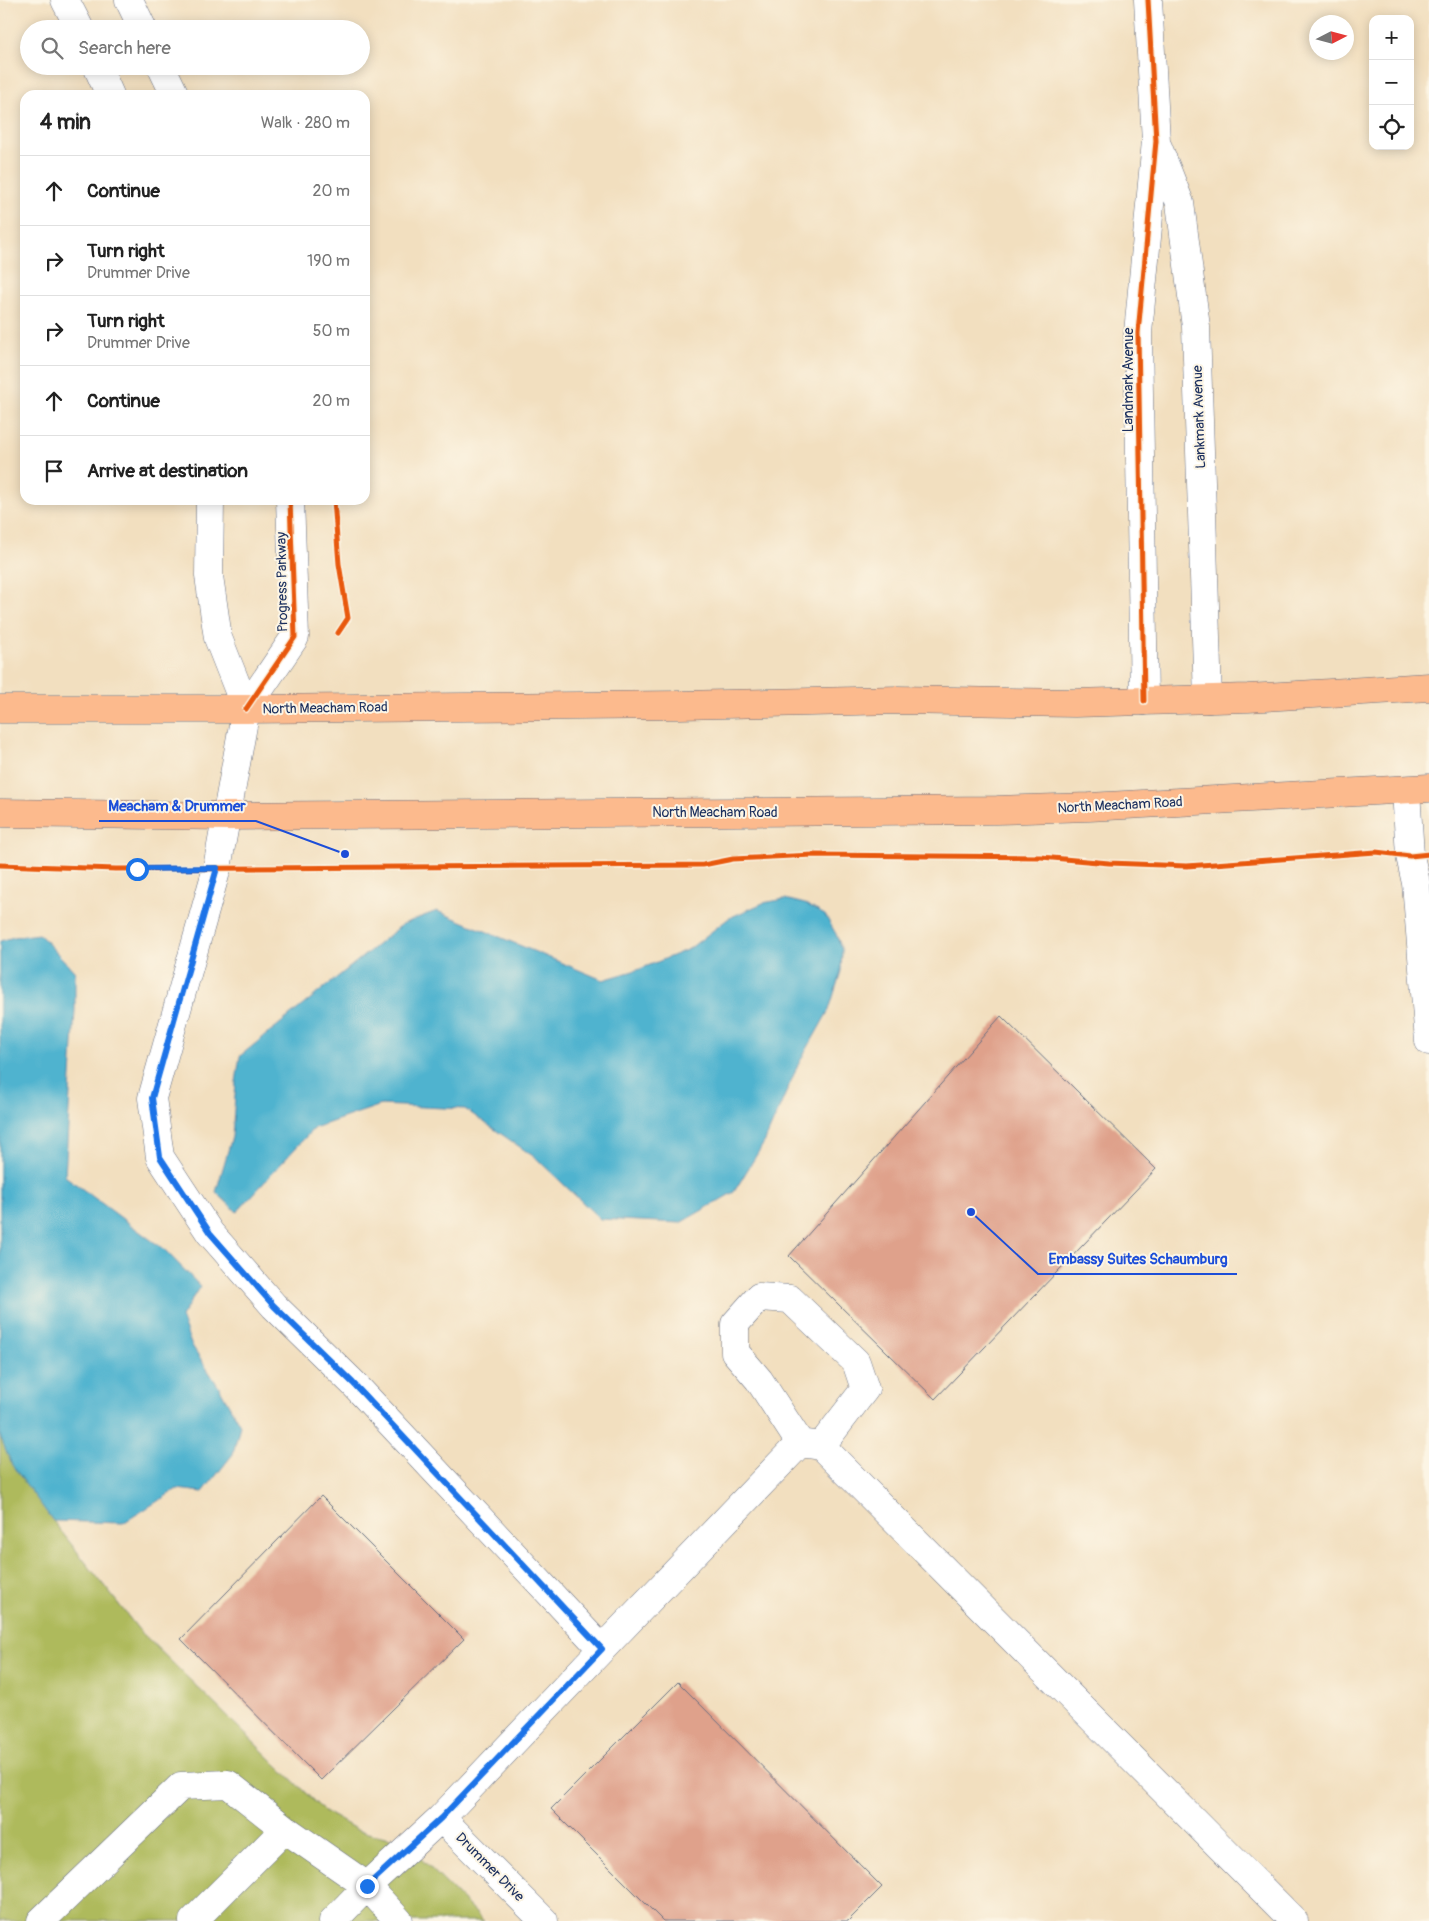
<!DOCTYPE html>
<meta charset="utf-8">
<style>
body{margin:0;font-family:Pangolin,sans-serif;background:#f6f6f6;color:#222}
.controls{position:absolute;right:15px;top:15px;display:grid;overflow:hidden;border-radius:10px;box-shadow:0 2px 12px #0003}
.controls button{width:45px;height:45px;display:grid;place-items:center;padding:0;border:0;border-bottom:1px solid #e0e0e0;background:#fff;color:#222;font:25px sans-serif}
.compass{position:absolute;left:1309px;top:15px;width:45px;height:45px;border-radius:50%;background:#fff;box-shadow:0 2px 12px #0003;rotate:84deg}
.stop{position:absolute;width:15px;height:15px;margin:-11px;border:4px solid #1a73e8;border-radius:50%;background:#fff}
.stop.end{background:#1a73e8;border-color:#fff;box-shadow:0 1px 5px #0008}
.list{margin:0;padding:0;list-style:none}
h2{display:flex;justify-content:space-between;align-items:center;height:65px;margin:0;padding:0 20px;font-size:21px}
h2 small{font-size:16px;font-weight:400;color:#767676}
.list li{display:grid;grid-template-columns:32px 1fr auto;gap:15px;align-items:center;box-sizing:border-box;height:70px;padding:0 20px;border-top:1px solid #e0e0e0}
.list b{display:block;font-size:19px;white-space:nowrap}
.list p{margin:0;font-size:16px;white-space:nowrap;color:#767676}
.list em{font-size:16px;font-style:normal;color:#767676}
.icon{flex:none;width:28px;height:28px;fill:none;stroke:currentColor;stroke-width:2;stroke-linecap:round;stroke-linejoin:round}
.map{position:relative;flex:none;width:1429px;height:1921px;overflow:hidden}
.search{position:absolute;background:#fff;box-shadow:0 2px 12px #0003;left:20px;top:20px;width:350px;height:55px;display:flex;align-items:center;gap:12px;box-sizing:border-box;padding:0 18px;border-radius:28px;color:#767676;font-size:19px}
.panel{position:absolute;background:#fff;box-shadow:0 2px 12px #0003;left:20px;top:90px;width:350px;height:415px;border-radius:15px}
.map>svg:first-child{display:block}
.green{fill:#aeba5c;stroke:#64745d}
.water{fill:#50b3cf;stroke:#367196}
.building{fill:#dfa18b}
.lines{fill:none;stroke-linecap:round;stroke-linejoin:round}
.minor-casing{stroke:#666d80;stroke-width:29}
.major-casing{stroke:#666d80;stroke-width:29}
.minor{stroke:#fff;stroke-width:28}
.major{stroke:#fcba8d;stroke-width:28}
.cycleway-casing{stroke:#fcf5e5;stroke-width:8}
.cycleway{stroke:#e8590c;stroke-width:5}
.route{stroke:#1a73e8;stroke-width:6}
.labels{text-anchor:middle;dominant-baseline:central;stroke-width:4;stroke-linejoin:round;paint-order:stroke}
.street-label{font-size:14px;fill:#1b2f5e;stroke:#fcf5e5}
.leader{fill:none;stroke:#1d4ed8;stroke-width:2}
.callout-dot{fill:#1d4ed8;stroke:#fcf5e5;stroke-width:2}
.callout-label{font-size:15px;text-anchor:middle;font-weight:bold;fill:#1d4ed8;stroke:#fcf5e5;stroke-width:4;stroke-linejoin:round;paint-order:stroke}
</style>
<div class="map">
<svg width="1429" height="1921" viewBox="0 0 1429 1921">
<rect width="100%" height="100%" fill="#fcf5e5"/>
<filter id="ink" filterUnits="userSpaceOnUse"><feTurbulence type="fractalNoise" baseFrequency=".02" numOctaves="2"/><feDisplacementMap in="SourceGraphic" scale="10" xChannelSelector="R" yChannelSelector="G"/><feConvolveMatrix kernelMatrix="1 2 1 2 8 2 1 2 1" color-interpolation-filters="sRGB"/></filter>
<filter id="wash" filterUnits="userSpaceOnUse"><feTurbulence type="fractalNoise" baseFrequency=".0096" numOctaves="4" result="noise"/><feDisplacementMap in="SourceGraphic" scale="20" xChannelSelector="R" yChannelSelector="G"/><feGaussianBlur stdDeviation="1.12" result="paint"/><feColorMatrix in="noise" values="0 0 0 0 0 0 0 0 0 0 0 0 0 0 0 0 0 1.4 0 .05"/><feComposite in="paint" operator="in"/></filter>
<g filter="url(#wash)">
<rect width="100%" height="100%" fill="#f2dfbf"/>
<path class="green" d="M0 1434 22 1477 53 1521 139 1630 324 1811 359 1831 403 1841 484 1921H0Z"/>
<path class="water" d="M785 899 805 904 825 915 836 934 842 950 841 971 829 1010 798 1065 765 1141 734 1192 680 1223 600 1219 536 1158 465 1109 381 1105 314 1128 237 1212 216 1192 232 1137 236 1082 240 1056 403 924 437 911 603 980 640 969 689 949 729 918 763 903Z
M39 934 75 972V1010L65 1176 151 1240 164 1249 200 1286 181 1317 191 1344 220 1389 240 1425 233 1454 203 1492 177 1489 123 1523 53 1521 12 1465 0 1436V941L14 937Z"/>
<g id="blocks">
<path class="building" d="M1001 1016 1156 1169 935 1399 789 1256Z
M321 1496 464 1639 321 1780 181 1639Z
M678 1682 882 1887 848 1921H663L551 1809Z"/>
</g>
</g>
<g filter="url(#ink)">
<use href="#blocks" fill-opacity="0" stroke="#666d80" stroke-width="1"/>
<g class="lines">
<g class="minor-casing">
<path id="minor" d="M65 0 80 29
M129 0 143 29
M97 66 110 95
M161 66 175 95
M1158 147 1180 203 1196 327 1208 699
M210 500 209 576 218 638 246 709
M290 500 295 637 246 709 217 868 152 1098 160 1157 210 1233 274 1306 353 1383 602 1649 441 1818 544 1921
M1144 701 1138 333 1156 141 1148 0
M1406 790 1410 856 1416 883 1429 1041
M800 1443 759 1380 735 1352V1324L759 1297 790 1299 856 1362 865 1389 821 1446
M602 1649 800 1443 821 1446 1294 1921
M41 1921 181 1786 228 1784 285 1829
M193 1921 285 1829 367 1886 399 1921
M333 1921 367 1886 441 1818"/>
</g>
<g class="major-casing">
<path id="major" d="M0 709H246L680 705 898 700 1075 703 1248 698 1429 687
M0 813 227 816 997 810 1089 807 1429 788"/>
</g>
<use href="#minor" class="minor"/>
<use href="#major" class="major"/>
<g class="cycleway-casing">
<path id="cycleway" d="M334 500 339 564 348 618 338 633
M1144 701 1138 333 1156 141 1148 0
M246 709 295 637 290 500
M0 865 116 869 703 865 733 859 813 855 1041 857 1109 863 1187 866 1376 852 1410 856 1429 854"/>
</g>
<use href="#cycleway" class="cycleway"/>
</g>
</g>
<g class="lines" filter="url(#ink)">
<path class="route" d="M137 869 217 868 152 1098 160 1157 210 1233 274 1306 353 1383 602 1649 441 1818 367 1886"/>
</g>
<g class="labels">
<g class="street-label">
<text transform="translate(1128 380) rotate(-90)">Landmark Avenue</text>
<text transform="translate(1199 417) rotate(-92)">Lankmark Avenue</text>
<text transform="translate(282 582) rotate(-91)">Progress Parkway</text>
<text transform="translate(325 708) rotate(-1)">North Meacham Road</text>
<text transform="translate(1120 805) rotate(-3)">North Meacham Road</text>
<text x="715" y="812">North Meacham Road</text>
<text transform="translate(490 1867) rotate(45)">Drummer Drive</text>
</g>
</g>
<path class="leader" d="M345 854L256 821H99M971 1212L1038 1274H1237"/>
<g class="callout-dot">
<circle cx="345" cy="854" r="5"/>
<circle cx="971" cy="1212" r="5"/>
</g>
<g class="callout-label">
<text x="177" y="811">Meacham &amp; Drummer</text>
<text x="1138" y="1264">Embassy Suites Schaumburg</text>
</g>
</svg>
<div class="controls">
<button>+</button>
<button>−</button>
<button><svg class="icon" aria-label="locate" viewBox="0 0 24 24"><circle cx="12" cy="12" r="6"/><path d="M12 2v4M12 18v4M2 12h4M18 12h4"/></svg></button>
</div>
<svg class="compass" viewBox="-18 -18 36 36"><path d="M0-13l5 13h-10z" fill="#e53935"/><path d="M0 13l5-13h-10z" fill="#767676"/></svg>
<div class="stop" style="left:137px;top:869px"></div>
<div class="stop end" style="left:367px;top:1886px"></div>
<div class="search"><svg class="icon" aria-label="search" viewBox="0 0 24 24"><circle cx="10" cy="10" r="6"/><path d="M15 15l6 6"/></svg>Search here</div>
<section class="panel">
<h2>4 min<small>Walk · 280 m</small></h2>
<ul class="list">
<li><svg class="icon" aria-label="ahead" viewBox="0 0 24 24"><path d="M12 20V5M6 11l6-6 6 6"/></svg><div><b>Continue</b></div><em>20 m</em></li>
<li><svg class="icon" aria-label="right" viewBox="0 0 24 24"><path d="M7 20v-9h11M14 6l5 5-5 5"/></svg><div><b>Turn right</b><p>Drummer Drive</p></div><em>190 m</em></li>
<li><svg class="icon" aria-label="right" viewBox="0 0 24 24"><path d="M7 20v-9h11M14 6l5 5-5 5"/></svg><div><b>Turn right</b><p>Drummer Drive</p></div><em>50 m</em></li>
<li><svg class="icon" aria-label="ahead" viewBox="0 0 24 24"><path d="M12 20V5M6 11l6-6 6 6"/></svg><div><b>Continue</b></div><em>20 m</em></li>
<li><svg class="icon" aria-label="arrive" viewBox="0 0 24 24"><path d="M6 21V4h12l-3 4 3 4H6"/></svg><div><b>Arrive at destination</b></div></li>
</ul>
</section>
</div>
